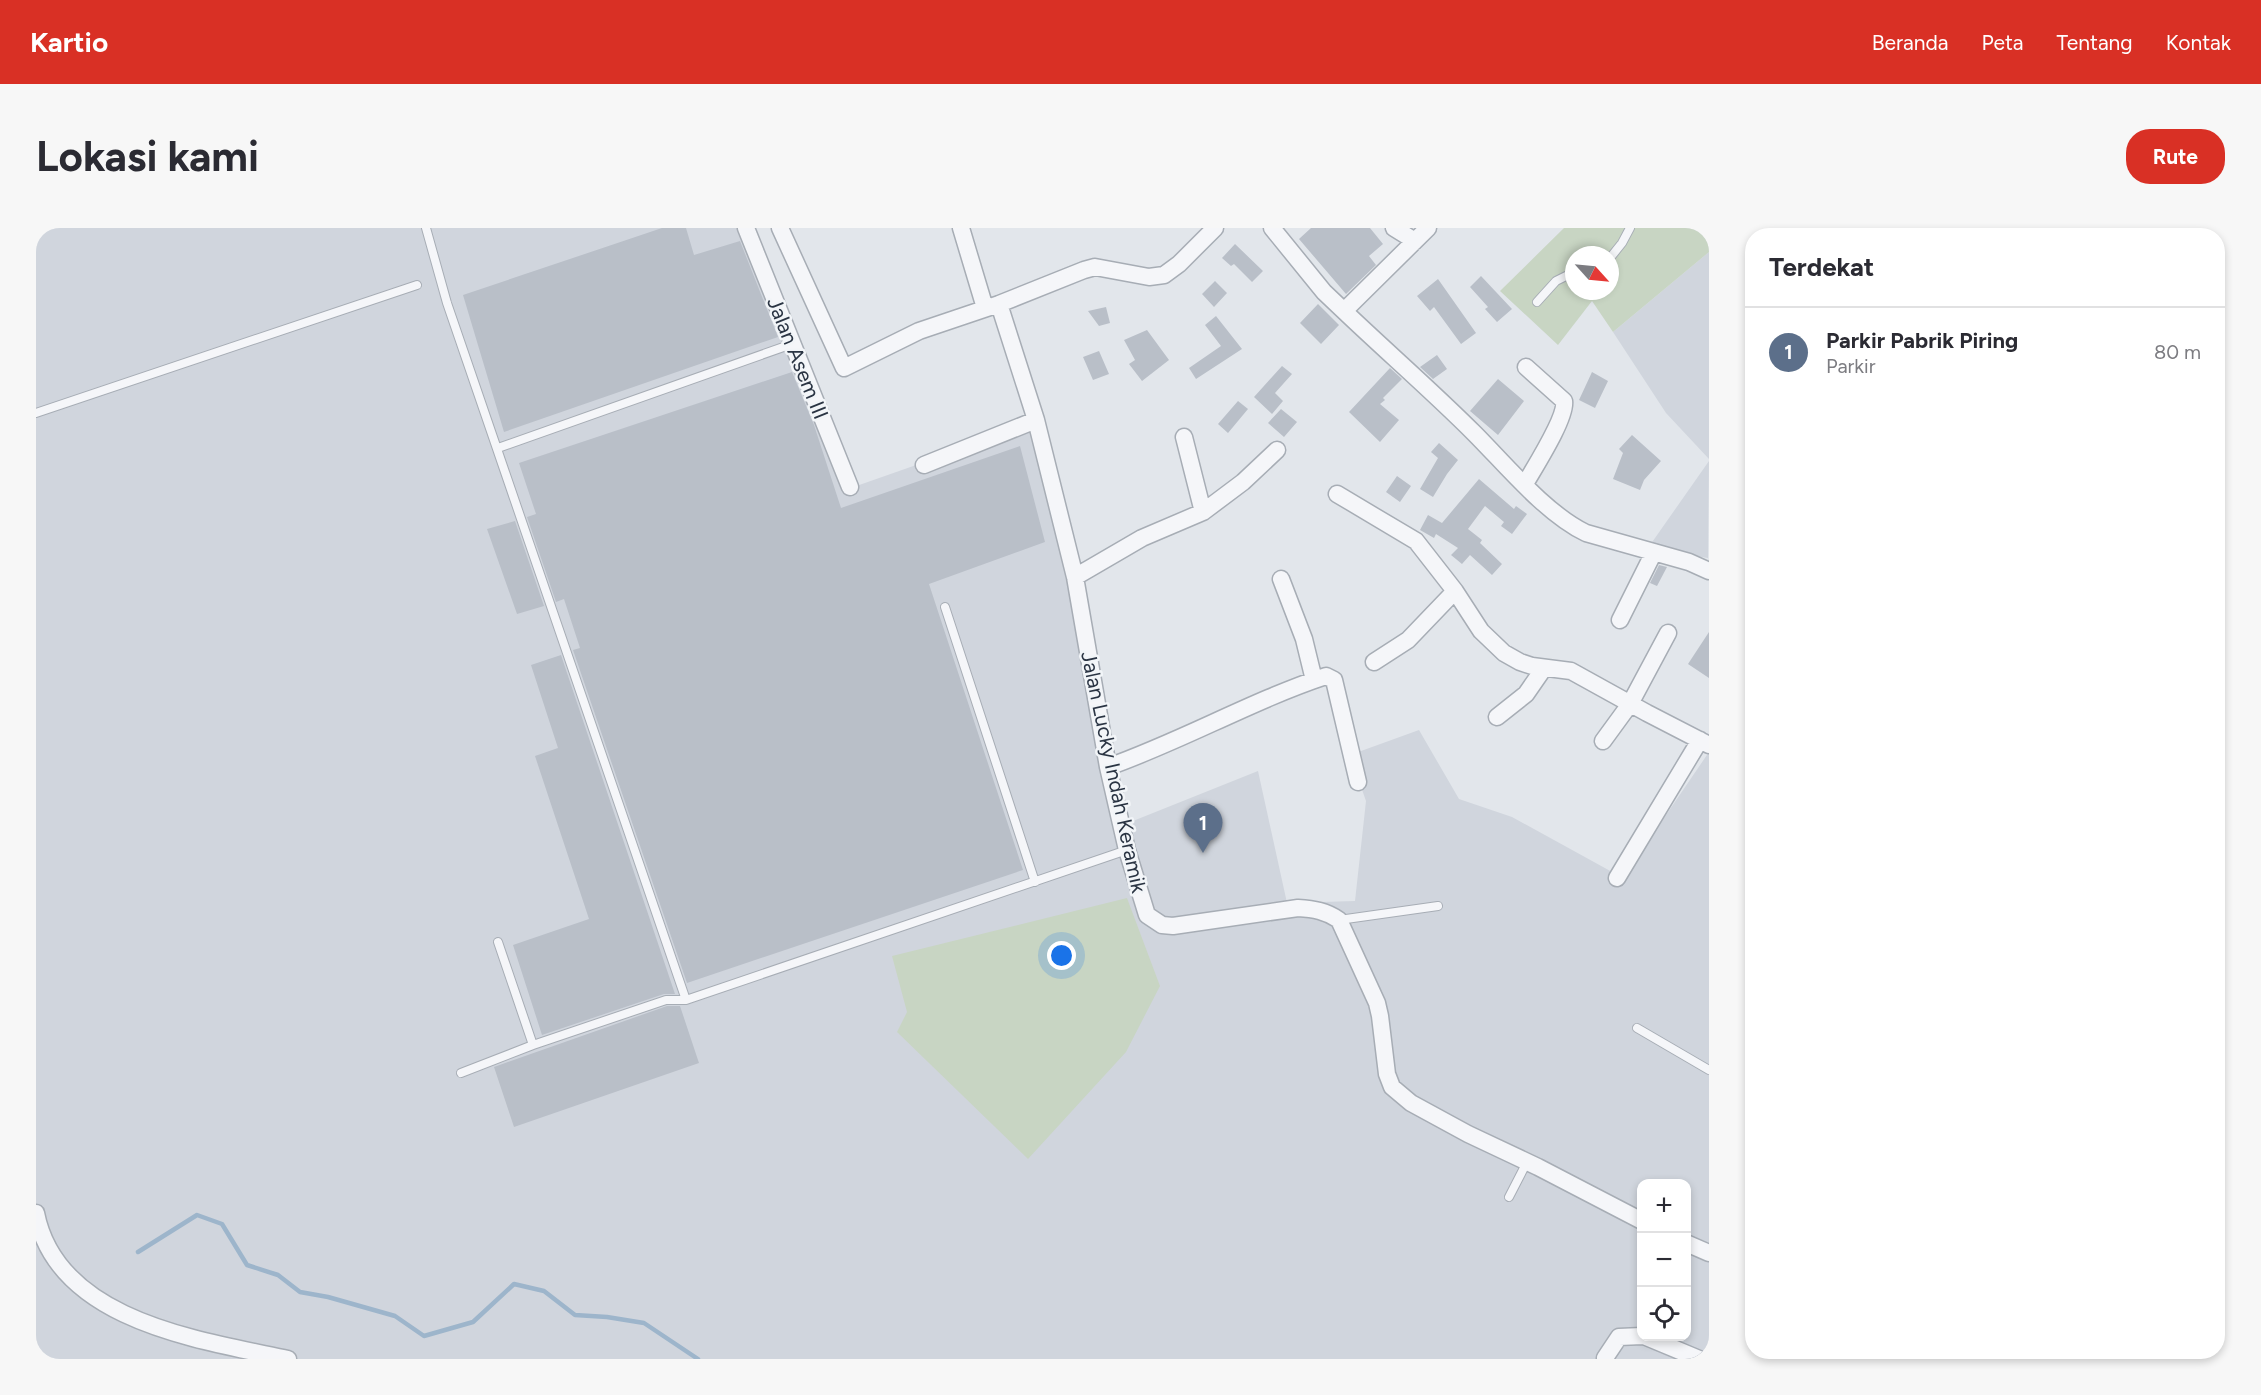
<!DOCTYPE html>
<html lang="id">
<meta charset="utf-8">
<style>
body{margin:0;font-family:Figtree,sans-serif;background:#f7f7f7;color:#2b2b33}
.controls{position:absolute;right:18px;bottom:18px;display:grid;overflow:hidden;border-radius:12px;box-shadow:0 3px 9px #0003}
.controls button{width:54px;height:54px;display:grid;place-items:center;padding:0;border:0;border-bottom:2px solid #e1e1e2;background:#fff;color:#2b2b33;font:30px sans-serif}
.compass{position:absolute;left:1529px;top:18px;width:54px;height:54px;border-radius:50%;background:#fff;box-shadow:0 3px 9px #0003;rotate:117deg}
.you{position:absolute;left:1026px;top:728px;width:21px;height:21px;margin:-15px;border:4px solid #fff;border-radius:50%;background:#1a73e8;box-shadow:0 0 0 9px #1a73e833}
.badge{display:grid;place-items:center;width:39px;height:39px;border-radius:50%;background:#d93025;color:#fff;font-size:20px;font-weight:700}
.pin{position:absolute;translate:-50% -50px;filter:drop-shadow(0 2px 3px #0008)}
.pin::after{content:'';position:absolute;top:32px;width:21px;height:18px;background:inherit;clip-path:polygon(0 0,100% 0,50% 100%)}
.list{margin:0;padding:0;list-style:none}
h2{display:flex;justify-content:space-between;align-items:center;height:78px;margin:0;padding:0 24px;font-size:26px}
h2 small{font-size:20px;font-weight:400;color:#7c7c81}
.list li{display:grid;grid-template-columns:39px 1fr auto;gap:18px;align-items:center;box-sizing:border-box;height:90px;padding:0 24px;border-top:2px solid #e1e1e2}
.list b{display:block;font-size:22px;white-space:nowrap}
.list p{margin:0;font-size:20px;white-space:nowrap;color:#7c7c81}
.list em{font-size:20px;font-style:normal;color:#7c7c81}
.icon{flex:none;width:33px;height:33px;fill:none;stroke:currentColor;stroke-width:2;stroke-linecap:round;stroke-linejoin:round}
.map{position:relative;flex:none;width:1673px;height:1131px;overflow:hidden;border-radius:24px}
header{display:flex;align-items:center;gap:36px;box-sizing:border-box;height:84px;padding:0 30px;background:#d93025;color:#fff}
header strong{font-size:28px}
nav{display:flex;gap:33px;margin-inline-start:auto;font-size:21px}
.intro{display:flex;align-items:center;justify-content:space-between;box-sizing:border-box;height:144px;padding:0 36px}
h1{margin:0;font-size:42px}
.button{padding:15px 27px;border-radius:24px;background:#d93025;color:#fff;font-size:21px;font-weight:700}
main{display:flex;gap:36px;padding:0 36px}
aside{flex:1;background:#fff;border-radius:24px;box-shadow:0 3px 9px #0003}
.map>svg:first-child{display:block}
.built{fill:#d0d5dd;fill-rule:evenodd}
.green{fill:#c8d5c3;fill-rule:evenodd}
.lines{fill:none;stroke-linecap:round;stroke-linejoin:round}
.stream{stroke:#9db5cb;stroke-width:4.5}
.building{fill:#b9bfc8}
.service-casing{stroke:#a7adb5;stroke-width:10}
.minor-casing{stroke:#a7adb5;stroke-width:19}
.service{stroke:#f5f6f9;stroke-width:8}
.minor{stroke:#f5f6f9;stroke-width:16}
.labels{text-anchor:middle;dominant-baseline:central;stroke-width:5;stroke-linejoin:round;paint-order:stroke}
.street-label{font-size:21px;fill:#2a3443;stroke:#f2f5f8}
</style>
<header>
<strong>Kartio</strong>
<nav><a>Beranda</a><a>Peta</a><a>Tentang</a><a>Kontak</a></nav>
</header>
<div class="intro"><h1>Lokasi kami</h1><a class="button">Rute</a></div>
<main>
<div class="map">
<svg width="1673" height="1131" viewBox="0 0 1673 1131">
<rect width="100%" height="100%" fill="#e2e6eb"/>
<path class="built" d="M0 0H708L809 262 997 196 1037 363 1082 599 1222 543 1251 675 1319 673 1330 573 1314 527 1383 502 1423 571 1476 589 1587 650 1673 524V1131H0ZM1606 956H1650V1108H1606Z
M1673 24V231L1630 185 1577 104Z
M1673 233 1672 330 1612 320Z"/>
<path class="green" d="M1528 0H1673V24L1577 104 1556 73 1522 117 1464 63ZM1538 27H1574V63H1538Z
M1091 670 1124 758 1090 824 992 931 861 804 871 784 856 728Z"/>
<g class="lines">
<path class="stream" d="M102 1024 161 987 186 996 211 1037 242 1047 264 1064 292 1069 359 1088 388 1108 437 1094 478 1056 508 1063 539 1087 571 1089 608 1095 662 1131"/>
</g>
<path class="building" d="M626 0H650L658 27 704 13 742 109 468 204 427 67Z
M1275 0H1334L1347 16 1333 28 1340 37 1310 66 1263 11Z
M1199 16 1227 43 1216 54 1198 36 1195 38 1186 30Z
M1445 48 1476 81 1461 94 1449 81 1452 79 1434 59Z
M1402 51 1440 105 1425 116 1398 79 1394 83 1381 68Z
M1179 53 1191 65 1178 79 1166 66Z
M1282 76 1303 97 1285 116 1264 95Z
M1070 79 1074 95 1063 98 1052 83Z
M1180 88 1206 121 1160 151 1153 140 1185 118 1169 97Z
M1111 102 1133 132 1106 153 1093 136 1099 132 1088 112Z
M1063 123 1073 146 1057 152 1047 129Z
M1401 127 1411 141 1397 151 1384 139Z
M1246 138 1256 146 1239 165 1247 173 1236 186 1218 169Z
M1354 140 1366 151 1347 170 1349 172 1344 176 1363 192 1344 214 1313 184Z
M756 144 778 197 805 280 984 218 1009 314 893 356 987 642 651 755 537 422 544 420 528 371 520 374 491 289 500 286 483 235Z
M1556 144 1572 153 1559 180 1543 172Z
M1462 151 1488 173 1462 207 1434 183Z
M1202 173 1212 181 1192 205 1182 196Z
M1245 181 1261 194 1248 209 1232 195Z
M1596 207 1625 233 1608 252 1604 262 1577 251 1587 225 1583 221Z
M1403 215 1422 232 1411 246 1397 269 1384 261 1402 230 1395 224Z
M1361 248 1375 258 1364 274 1350 264Z
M1443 251 1478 281 1480 278 1491 286 1476 306 1465 298 1468 294 1449 278 1432 301 1446 312 1444 315 1466 336 1456 347 1434 327 1426 336 1415 327 1422 320 1400 306 1398 310 1384 302 1392 287 1406 295Z
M479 293 508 378 481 386 451 301Z
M1623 337 1631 339 1621 358 1614 355Z
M1673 404V450L1652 436Z
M525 427 639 766H628L506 807 477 717 553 691 499 528 522 520 495 437Z
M631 778H644L663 835 478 899 458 839Z"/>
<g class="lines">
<g class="service-casing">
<path id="service" d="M390 0 411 75 650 772
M1574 30 1586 15 1594 0
M1501 74 1520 53 1538 44
M0 185 381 57
M462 220 756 116
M909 379 999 654
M1303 692 1402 678
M462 714 497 817
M1601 800 1673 842
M425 845 497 817 630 772H650L1091 622
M1473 969 1491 934"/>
</g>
<g class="minor-casing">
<path id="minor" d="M710 0 814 259
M744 0 808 140 883 103 963 76 1048 42 1059 39 1113 49 1128 47 1143 36 1179 0
M925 0 949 80
M1236 0 1288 64 1308 83C1351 124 1396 163 1438 205 1469 236 1510 286 1550 305L1653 334 1673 343
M1358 0 1379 13
M963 76 1000 192 1039 349 1072 539 1091 622 1111 687 1126 697 1137 698 1262 680C1278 681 1290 683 1303 692L1341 775 1344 788 1351 846 1356 859 1375 875 1432 906 1502 939 1606 993
M1308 83 1392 0
M1148 209 1167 284
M888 237 1000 192
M1489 256C1498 240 1531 189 1528 173L1490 139
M1301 266 1380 313 1419 363 1445 403 1468 425 1484 434 1496 438 1535 443 1611 485 1673 517
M1039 349 1106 310 1167 284 1207 254 1241 222
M1245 351 1268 411 1278 452
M1584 392 1618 324
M1338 434 1372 412 1419 363
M1461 489 1490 466 1508 440
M1567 513 1594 476 1632 405
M1072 539C1146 513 1215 473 1290 448L1298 452 1322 554
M1581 650 1664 512
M0 985C21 1093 163 1112 252 1131
M1650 1015 1673 1025
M1608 1108 1663 1131
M1569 1130 1583 1109 1606 1108"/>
</g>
<use href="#service" class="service"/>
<use href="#minor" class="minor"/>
</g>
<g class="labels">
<g class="street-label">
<text transform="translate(762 130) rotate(68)">Jalan Asem III</text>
<text transform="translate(1078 544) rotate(78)">Jalan Lucky Indah Keramik</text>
</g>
</g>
</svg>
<div class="controls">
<button>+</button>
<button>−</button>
<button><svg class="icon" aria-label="locate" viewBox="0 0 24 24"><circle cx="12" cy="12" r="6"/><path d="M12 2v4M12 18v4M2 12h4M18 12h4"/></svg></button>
</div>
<svg class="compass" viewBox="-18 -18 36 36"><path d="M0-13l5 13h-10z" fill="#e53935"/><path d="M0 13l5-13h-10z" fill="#7c7c81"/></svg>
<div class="you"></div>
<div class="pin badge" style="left:1167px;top:625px;background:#5c6f8a">1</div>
</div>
<aside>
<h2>Terdekat<small></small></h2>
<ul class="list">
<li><span class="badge" style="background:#5c6f8a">1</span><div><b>Parkir Pabrik Piring</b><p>Parkir</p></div><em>80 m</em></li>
</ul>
</aside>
</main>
